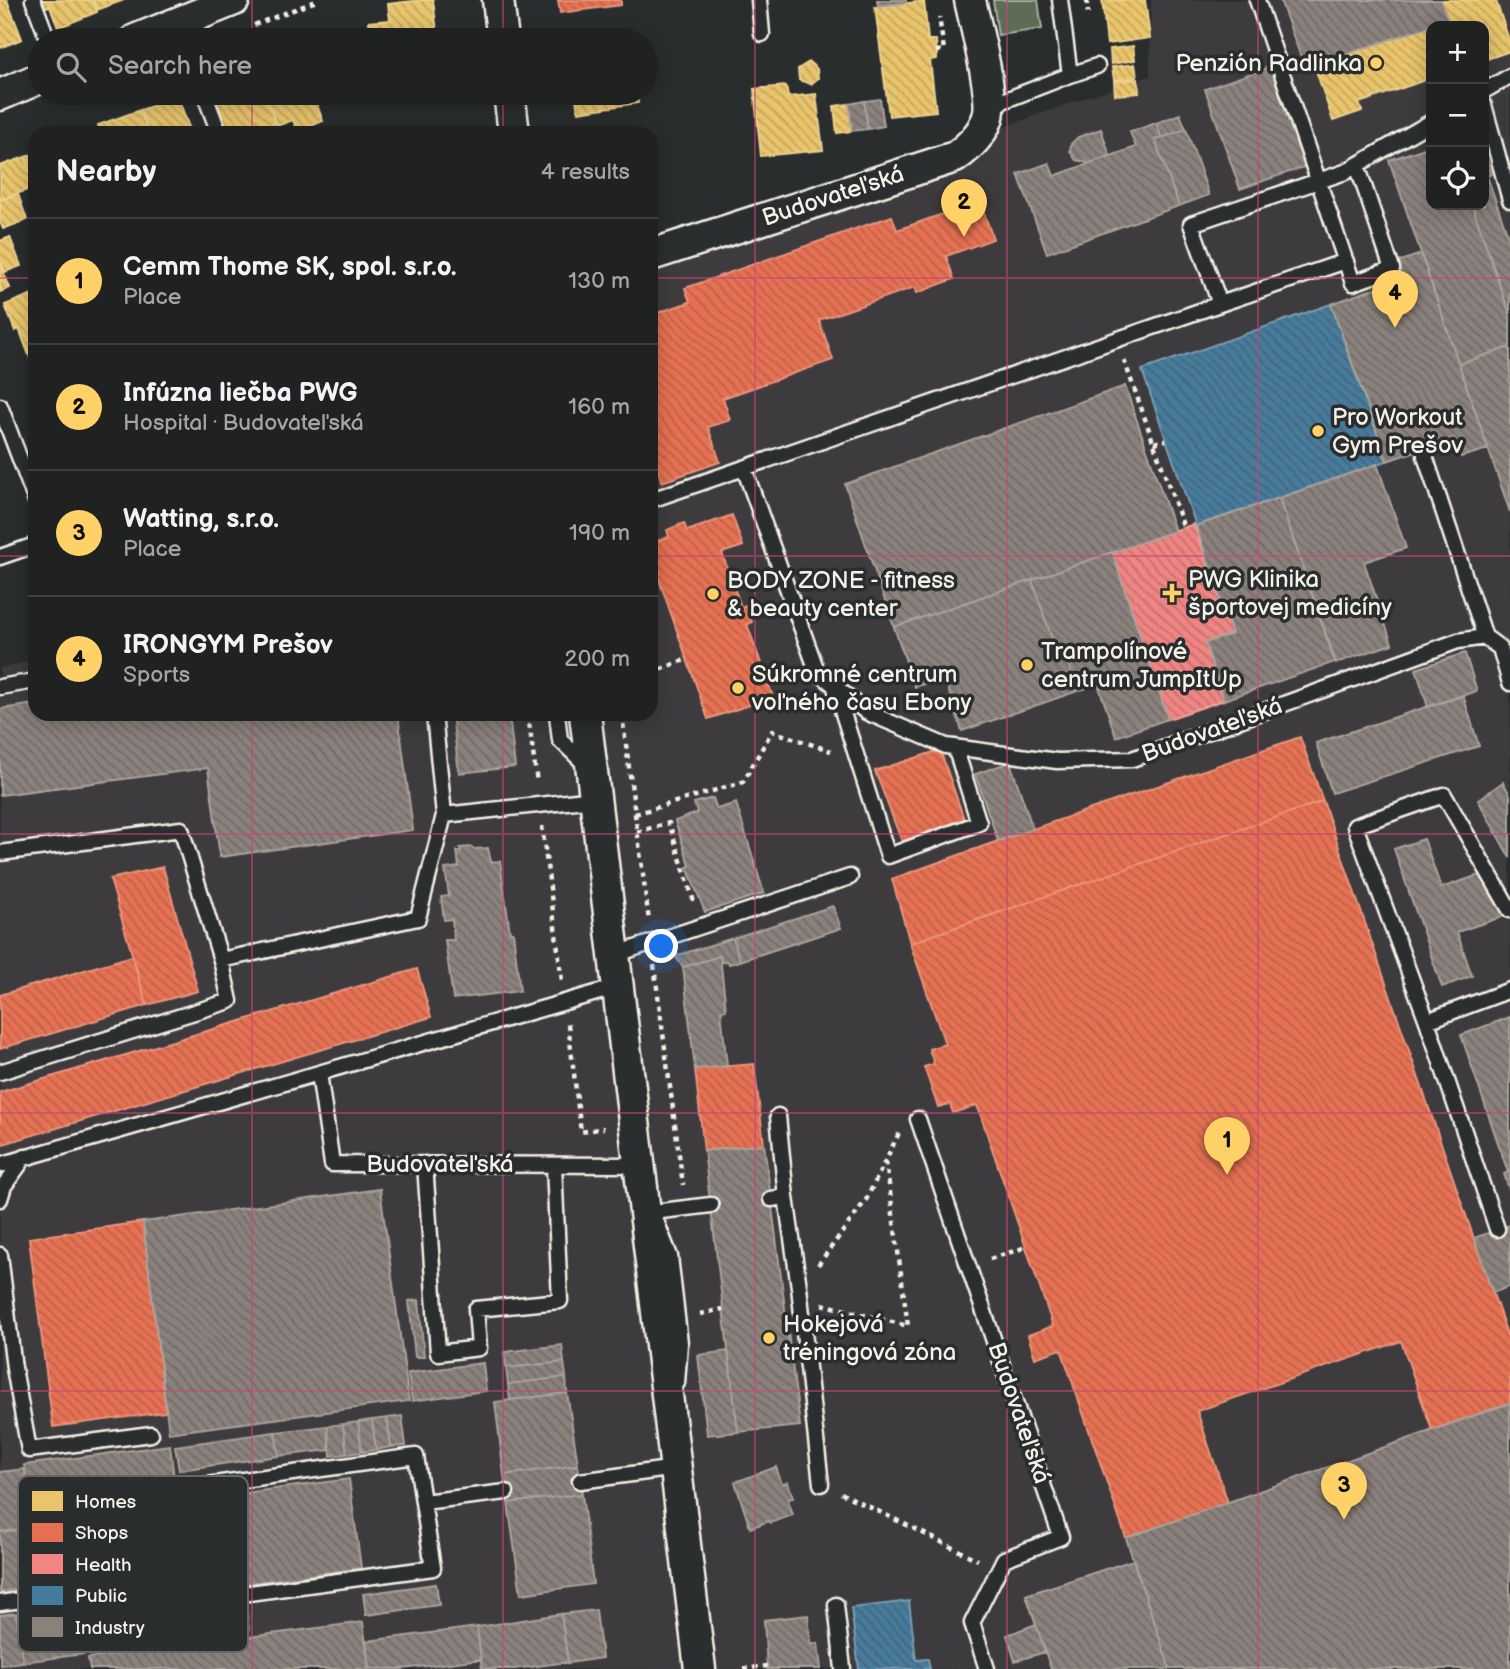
<!DOCTYPE html>
<meta charset="utf-8">
<style>
body{margin:0;font-family:"Balsamiq Sans",sans-serif;background:#2d2f2f;color:#f1f3f6}
.controls{position:absolute;right:21px;top:21px;display:grid;overflow:hidden;border-radius:14px;box-shadow:0 4px 18px #0003}
.controls button{width:63px;height:63px;display:grid;place-items:center;padding:0;border:0;border-bottom:2px solid #3d3f40;background:#202222;color:#f1f3f6;font:35px sans-serif}
.you{position:absolute;left:662px;top:947px;width:24px;height:24px;margin:-18px;border:5px solid #fff;border-radius:50%;background:#1a73e8;box-shadow:0 0 0 10px #1a73e833}
.badge{display:grid;place-items:center;width:46px;height:46px;border-radius:50%;background:#ffd166;color:#111;font-size:23px;font-weight:700}
.pin{position:absolute;translate:-50% -58px;filter:drop-shadow(0 2px 4px #0008)}
.pin::after{content:'';position:absolute;top:37px;width:24px;height:21px;background:inherit;clip-path:polygon(0 0,100% 0,50% 100%)}
.list{margin:0;padding:0;list-style:none}
h2{display:flex;justify-content:space-between;align-items:center;height:91px;margin:0;padding:0 28px;font-size:30px}
h2 small{font-size:23px;font-weight:400;color:#a2a4a5}
.list li{display:grid;grid-template-columns:46px 1fr auto;gap:21px;align-items:center;box-sizing:border-box;height:126px;padding:0 28px;border-top:2px solid #3d3f40}
.list b{display:block;font-size:26px;white-space:nowrap}
.list p{margin:0;font-size:23px;white-space:nowrap;color:#a2a4a5}
.list em{font-size:23px;font-style:normal;color:#a2a4a5}
.icon{flex:none;width:38px;height:38px;fill:none;stroke:currentColor;stroke-width:2;stroke-linecap:round;stroke-linejoin:round}
.map{position:relative;flex:none;width:1510px;height:1669px;overflow:hidden}
.search{position:absolute;background:#202222;box-shadow:0 4px 18px #0003;left:28px;top:28px;width:630px;height:77px;display:flex;align-items:center;gap:18px;box-sizing:border-box;padding:0 24px;border-radius:38px;color:#a2a4a5;font-size:26px}
.panel{position:absolute;background:#202222;box-shadow:0 4px 18px #0003;left:28px;top:126px;width:630px;height:595px;border-radius:21px}
.map>svg:first-child{display:block}
.built{fill:#3d3a3d;fill-rule:evenodd}
.grass{fill:#5d6c55;stroke:#a8ae9e;stroke-width:2}
.homes{fill:url(#homes-back-hatch);stroke:#ecd290;stroke-width:2}
.shops{fill:url(#shops-back-hatch);stroke:#eb967e;stroke-width:2}
.health{fill:url(#health-back-hatch);stroke:#f3a5a1;stroke-width:2}
.public{fill:url(#public-back-hatch);stroke:#7a9eb4;stroke-width:2}
.industry{fill:url(#industry-back-hatch);stroke:#aaa39c;stroke-width:2}
.lines{fill:none;stroke-linecap:round;stroke-linejoin:round}
.service-casing{stroke:#f4f1e8;stroke-width:19}
.minor-casing{stroke:#f4f1e8;stroke-width:35}
.path{stroke:#f4f1e8;stroke-width:4.5;stroke-dasharray:5 5;stroke-linecap:butt}
.service{stroke:#2a2d2e;stroke-width:14}
.minor{stroke:#2a2d2e;stroke-width:30}
.grid{fill:none;stroke:#cc4377;stroke-width:2;stroke-opacity:0.55}
.poi-dot{fill:#ffd166;stroke:#2a2d2e;stroke-width:2.5}
.labels{text-anchor:middle;dominant-baseline:central;stroke-width:7;stroke-linejoin:round;paint-order:stroke}
.poi-label{font-size:24px;fill:#f4f1e8;stroke:#2a2d2e;text-anchor:start}
.street-label{font-size:24px;fill:#f4f1e8;stroke:#2a2d2e}
.key{fill:#2a2d2e;stroke:#676866;stroke-width:2}
.key-label{font-size:19px;fill:#f4f1e8}
</style>
<div class="map">
<svg width="1510" height="1669" viewBox="0 0 1510 1669">
<defs>
<pattern id="homes-back-hatch" width="6" height="6" patternUnits="userSpaceOnUse" patternTransform="scale(1.75)"><rect width="6" height="6" fill="#e9c46a"/><path d="M-1 5l2 2M0 0l6 6M5-1l2 2" fill="none" stroke="#c1a561"/></pattern>
<pattern id="shops-back-hatch" width="6" height="6" patternUnits="userSpaceOnUse" patternTransform="scale(1.75)"><rect width="6" height="6" fill="#e76f51"/><path d="M-1 5l2 2M0 0l6 6M5-1l2 2" fill="none" stroke="#b8634e"/></pattern>
<pattern id="health-back-hatch" width="6" height="6" patternUnits="userSpaceOnUse" patternTransform="scale(1.75)"><rect width="6" height="6" fill="#f28482"/><path d="M-1 5l2 2M0 0l6 6M5-1l2 2" fill="none" stroke="#bf7270"/></pattern>
<pattern id="public-back-hatch" width="6" height="6" patternUnits="userSpaceOnUse" patternTransform="scale(1.75)"><rect width="6" height="6" fill="#457b9d"/><path d="M-1 5l2 2M0 0l6 6M5-1l2 2" fill="none" stroke="#476476"/></pattern>
<pattern id="industry-back-hatch" width="6" height="6" patternUnits="userSpaceOnUse" patternTransform="scale(1.75)"><rect width="6" height="6" fill="#8a817c"/><path d="M-1 5l2 2M0 0l6 6M5-1l2 2" fill="none" stroke="#706a66"/></pattern>
</defs>
<rect width="100%" height="100%" fill="#2a2d2e"/>
<filter id="ink" filterUnits="userSpaceOnUse"><feTurbulence type="fractalNoise" baseFrequency=".0143" numOctaves="2"/><feDisplacementMap in="SourceGraphic" scale="14" xChannelSelector="R" yChannelSelector="G"/><feConvolveMatrix kernelMatrix="1 2 1 2 8 2 1 2 1" color-interpolation-filters="sRGB"/></filter>
<g filter="url(#ink)">
<path class="built" d="M1151 0H1510V1669H0V668L35 660V714H651V241L951 146 1085 98 1150 76ZM1431 26H1484V205H1431Z"/>
<path class="grass" d="M993 0H1038L1042 29 998 35Z"/>
<path class="homes" d="M0 0H7L22 39 0 48Z
M39 0H93L97 12 58 28 50 6 42 8Z
M93 0H124L97 10Z
M422 0H433L438 40H370L368 22 390 20 388 4Z
M1102 0H1145L1150 38 1107 44Z
M1441 0H1492L1493 2 1496 1 1510 43V51L1484 60V26H1431V78L1359 103 1362 111 1333 121 1314 65 1448 20Z
M924 1 928 40H936L937 59 930 60 936 111 889 116 875 7Z
M627 36 628 40H598Z
M1133 46 1135 60 1111 64 1110 49Z
M809 62 817 69 818 78 811 84 799 80 798 69Z
M1135 64 1137 77 1114 80 1112 67Z
M1138 79 1139 93 1115 95 1114 81Z
M786 86 788 97 816 94 823 150 761 156 754 89Z
M218 93H264L276 123 250 133H227L213 96 218 94Z
M264 93H317L321 103 317 105 323 121 297 132 293 120 277 126Z
M575 93H637L638 103 578 112Z
M178 97 191 133H149L140 110Z
M849 104 852 131 837 133 834 106Z
M140 110 149 133H101L98 125Z
M596 126 597 133H576L575 130Z
M35 153V182L25 157Z
M25 157 35 182V187L0 200V166Z
M18 194 27 220 3 229 0 222V200Z
M10 237 21 266 5 272 0 259V241Z
M0 263 10 288 0 292Z
M35 293V371L19 329 15 331 5 305Z"/>
<path class="shops" d="M558 0H621V5L560 13Z
M980 201 993 239 946 256 954 279 917 293 915 287 819 320 833 360 723 398 730 420 708 427 720 462 662 482 651 451V315L690 302 685 288 892 216 897 230Z
M732 515 743 546 722 553 741 607 746 605 752 622 747 624 773 697 708 719 657 574 651 576V543L669 537 667 530 684 523 687 531Z
M1300 737 1323 801 910 943 892 879 998 841Z
M940 750 964 819 902 842 875 771Z
M1323 801 1510 1343V1403L1432 1430 1401 1341 1197 1411 1228 1503 1126 1538 1061 1349 1035 1358 1028 1335 1053 1326 977 1105 953 1113 950 1104 938 1107 924 1067 934 1064 929 1049 945 1044 910 943Z
M163 867 198 991 147 1005 110 879Z
M132 956 147 1005 0 1049V995Z
M417 969 431 1017 0 1145V1092Z
M754 1064 764 1144 704 1151 695 1069Z
M143 1222 166 1412 53 1427 29 1238Z"/>
<path class="health" d="M1194 524 1232 634 1205 643 1224 700 1168 719 1112 552Z"/>
<path class="public" d="M1331 304 1387 461 1196 526 1142 370Z
M909 1601 916 1660 928 1659 930 1669H859L851 1608Z"/>
<path class="industry" d="M877 0H906V3L878 6Z
M1280 0H1441L1448 20 1305 68Z
M1275 65 1310 165 1240 189 1205 89Z
M880 99 884 126 868 129 864 101Z
M864 101 868 129 852 131 849 104Z
M1180 114 1186 129 1162 138 1156 123Z
M1156 123 1162 138 1155 140 1179 206 1047 253 1018 174 1049 163 1054 176 1136 147 1130 132Z
M1101 129 1110 156 1087 164 1086 162 1076 160 1070 151 1071 144 1078 137Z
M1186 129 1209 195 1179 206 1155 140Z
M1431 146V205H1472L1510 315V347L1459 364 1389 160Z
M1484 151 1492 174 1487 176 1510 242V315L1472 205H1484Z
M1421 254 1488 449 1461 457 1454 438 1387 461 1331 304 1401 279 1395 263Z
M1510 347V512L1459 364Z
M1125 386 1175 531 894 627 845 484Z
M1377 464 1406 548 1364 562 1392 644 1336 663 1279 498Z
M1279 498 1335 662 1224 700 1205 643 1232 634 1196 526Z
M1112 552 1168 719 1116 737 1098 684 1078 691 1064 651 1057 653 1032 580Z
M1032 580 1057 653 1064 651 1078 691 962 731 944 677 915 687 894 627Z
M1465 653 1477 691 1428 707 1416 669Z
M1463 695 1479 746 1332 793 1316 743Z
M35 704V714H398L413 830 220 857 208 768 0 795V709Z
M452 714H509L515 767 459 773Z
M1010 762 1033 829 998 841 975 774Z
M1503 782 1510 795V858L1478 800Z
M713 798 717 809 736 803 764 893 705 912 687 867 690 866 675 821 697 813 694 803Z
M1424 839 1441 888 1482 874 1505 916 1457 932 1472 976 1442 987 1394 849Z
M472 847 473 849 488 848 491 862 500 861 510 932H513L520 991 453 999 445 940H454L452 919 444 920 441 897 449 896 445 869 459 867 457 851H461L460 848Z
M833 906 841 928 740 961 733 938Z
M733 938 740 961 729 964 728 961 721 962 720 956 683 967 675 956Z
M720 956 726 1010 721 1011 727 1066 695 1069 683 967Z
M1510 1017V1171L1508 1172 1461 1035Z
M764 1144 800 1426 738 1432 704 1151Z
M1510 1171V1192L1504 1174Z
M380 1189 409 1401 169 1433 143 1222Z
M1510 1225V1286L1493 1293 1474 1238Z
M419 1300 424 1357H415L409 1301Z
M562 1345 564 1362 506 1368 504 1352Z
M728 1351 738 1432 707 1435 698 1355Z
M564 1362 566 1377 508 1384 506 1368Z
M483 1363 486 1391 412 1401 408 1373Z
M566 1377 567 1393 510 1400 508 1384Z
M567 1393 578 1465 504 1475 495 1402Z
M1510 1403V1669H1170L1126 1538Z
M402 1416 406 1446 391 1447 387 1418Z
M387 1418 391 1447 376 1450 372 1420Z
M372 1420 376 1450 362 1452 358 1422Z
M358 1422 362 1452 347 1454 343 1424Z
M343 1424 347 1454 331 1456 327 1426Z
M327 1426 330 1450 279 1456 275 1432Z
M275 1432 279 1456 179 1470 175 1446Z
M170 1445 176 1496 30 1515 24 1465Z
M578 1465 582 1494 508 1503 504 1475Z
M776 1467 782 1484 788 1482 793 1497 788 1500 793 1515 770 1523 769 1521 750 1528 735 1482Z
M25 1469 31 1528 0 1532V1472Z
M349 1479 361 1568 123 1600 111 1511Z
M582 1494 593 1584 521 1594 508 1503Z
M31 1528 39 1587 0 1592V1532Z
M1133 1560 1170 1669H1051L1026 1595Z
M436 1584 439 1605 366 1615 363 1594Z
M596 1610 602 1658 568 1663 561 1614Z
M16 1613 23 1662 0 1665V1615Z
M247 1614 249 1632 201 1639 199 1620Z
M561 1614 568 1662 515 1669H482L477 1627Z
M808 1615 811 1644 818 1643 821 1669H767L764 1620Z
M67 1621 86 1625 87 1634H97L100 1652 23 1662 18 1628Z
M363 1622 369 1669H90L88 1658Z
M1036 1624 1045 1652 1015 1661 1007 1635Z
M477 1627 481 1659 403 1669H369L366 1641Z"/>
<g class="lines">
<g class="service-casing">
<path id="service" d="M33 0 48 40
M759 0 762 34
M1257 0 1353 283 1392 269 1357 165
M1070 75 1097 66
M1484 91 1510 76
M204 93 219 133
M1484 105 1510 200
M990 106 1070 75 1060 0
M1220 304 1346 261
M0 406 35 499
M1425 456 1485 637
M744 468 817 671 866 712 946 746 1057 761 1132 759 1458 641 1485 637 1500 648 1510 683
M651 500 1220 304 1191 224 1345 172 1431 122
M0 557 35 545
M0 687 35 681
M835 688 888 856 979 823 955 747
M557 714 560 740 588 767
M444 815 595 799
M0 853 181 829 221 960 418 918 444 815 434 714
M1510 910 1444 795 1355 826 1427 1021 1510 990
M614 955 850 877
M1427 1021 1497 1229
M0 1072 230 1001 221 960
M319 1073 332 1164 639 1165
M918 1119 1061 1537 1004 1559 972 1623 987 1669
M425 1164 438 1353 479 1348 476 1309 560 1301 554 1165
M0 1165 617 987
M786 1197 799 1287 821 1484
M0 1199 4 1186 25 1157
M771 1199 786 1197 778 1116
M645 1213 711 1205
M656 1221 670 1256 680 1343 677 1383
M0 1255 14 1368 29 1450 151 1434
M580 1481 676 1468
M192 1487 416 1456 423 1502
M82 1522 95 1614 433 1568 423 1502 506 1492
M0 1603 92 1590
M836 1605 843 1669"/>
</g>
<g class="minor-casing">
<path id="minor" d="M498 0 503 40
M135 40 234 0
M509 93 514 133
M0 95 40 78
M651 255 955 157C968 148 981 135 987 120 996 101 975 24 970 0
M585 714 700 1669"/>
</g>
<path class="path" d="M1087 0 1088 13
M254 25 319 0
M91 40 107 34
M936 51 944 50 939 17
M63 97 76 93
M1124 360 1184 528
M1154 443 1166 440
M651 673 687 659
M528 714 537 783
M622 714 649 921
M635 814 743 782 772 731 831 751
M542 826 562 981
M637 832 669 823 695 905
M654 965 683 1185
M568 1024 581 1132 604 1128
M990 1259 1026 1247
M818 1265 866 1200 899 1133
M822 1304 908 1326 886 1162
M700 1314 723 1309
M841 1493 978 1560
M743 1669 767 1666"/>
<use href="#service" class="service"/>
<use href="#minor" class="minor"/>
</g>
</g>
<path class="grid" d="M252 0V40M503 0V40M755 0V1669M1007 0V1669M1258 0V1669M252 93V133M503 93V133M0 278H35M651 278H1510M0 556H35M651 556H1510M252 714V1669M503 714V1669M0 834H1510M0 1113H1510M0 1391H1510"/>
<g class="poi-dot">
<circle cx="1376" cy="63" r="7"/>
<circle cx="1318" cy="431" r="7"/>
<path d="M1168.5 582.5h7v7h7v7h-7v7h-7v-7h-7v-7h7z"/>
<circle cx="713" cy="594" r="7"/>
<circle cx="1027" cy="665" r="7"/>
<circle cx="738" cy="688" r="7"/>
<circle cx="769" cy="1338" r="7"/>
</g>
<g class="labels">
<g class="poi-label">
<text x="1362" y="63" text-anchor="end">Penzión Radlinka</text>
<text x="1332" y="417">Pro Workout<tspan x="1332" dy="28">Gym Prešov</tspan></text>
<text x="1188" y="579">PWG Klinika<tspan x="1188" dy="28">športovej medicíny</tspan></text>
<text x="727" y="580">BODY ZONE - fitness<tspan x="727" dy="28">&amp; beauty center</tspan></text>
<text x="1041" y="651">Trampolínové<tspan x="1041" dy="28">centrum JumpItUp</tspan></text>
<text x="752" y="674">Súkromné centrum<tspan x="752" dy="28">voľného času Ebony</tspan></text>
<text x="783" y="1324">Hokejová<tspan x="783" dy="28">tréningová zóna</tspan></text>
</g>
<g class="street-label">
<text transform="translate(833 196) rotate(-18)">Budovateľská</text>
<text transform="translate(1212 730) rotate(-20)">Budovateľská</text>
<text x="440" y="1164">Budovateľská</text>
<text transform="translate(1019 1413) rotate(71)">Budovateľská</text>
</g>
</g>
<rect x="18" y="1476" width="230" height="176" rx="10" class="key"/>
<rect x="32" y="1491" width="31" height="20" fill="#e9c46a"/>
<rect x="32" y="1523" width="31" height="19" fill="#e76f51"/>
<rect x="32" y="1554" width="31" height="20" fill="#f28482"/>
<rect x="32" y="1586" width="31" height="19" fill="#457b9d"/>
<rect x="32" y="1617" width="31" height="20" fill="#8a817c"/>
<g class="key-label">
<text x="75" y="1508">Homes</text>
<text x="75" y="1539">Shops</text>
<text x="75" y="1571">Health</text>
<text x="75" y="1602">Public</text>
<text x="75" y="1634">Industry</text>
</g>
</svg>
<div class="controls">
<button>+</button>
<button>−</button>
<button><svg class="icon" aria-label="locate" viewBox="0 0 24 24"><circle cx="12" cy="12" r="6"/><path d="M12 2v4M12 18v4M2 12h4M18 12h4"/></svg></button>
</div>
<div class="you"></div>
<div class="pin badge" style="left:1227px;top:1175px">1</div>
<div class="pin badge" style="left:964px;top:237px">2</div>
<div class="pin badge" style="left:1344px;top:1520px">3</div>
<div class="pin badge" style="left:1395px;top:328px">4</div>
<div class="search"><svg class="icon" aria-label="search" viewBox="0 0 24 24"><circle cx="10" cy="10" r="6"/><path d="M15 15l6 6"/></svg>Search here</div>
<section class="panel">
<h2>Nearby<small>4 results</small></h2>
<ul class="list">
<li><span class="badge">1</span><div><b>Cemm Thome SK, spol. s.r.o.</b><p>Place</p></div><em>130 m</em></li>
<li><span class="badge">2</span><div><b>Infúzna liečba PWG</b><p>Hospital · Budovateľská</p></div><em>160 m</em></li>
<li><span class="badge">3</span><div><b>Watting, s.r.o.</b><p>Place</p></div><em>190 m</em></li>
<li><span class="badge">4</span><div><b>IRONGYM Prešov</b><p>Sports</p></div><em>200 m</em></li>
</ul>
</section>
</div>
